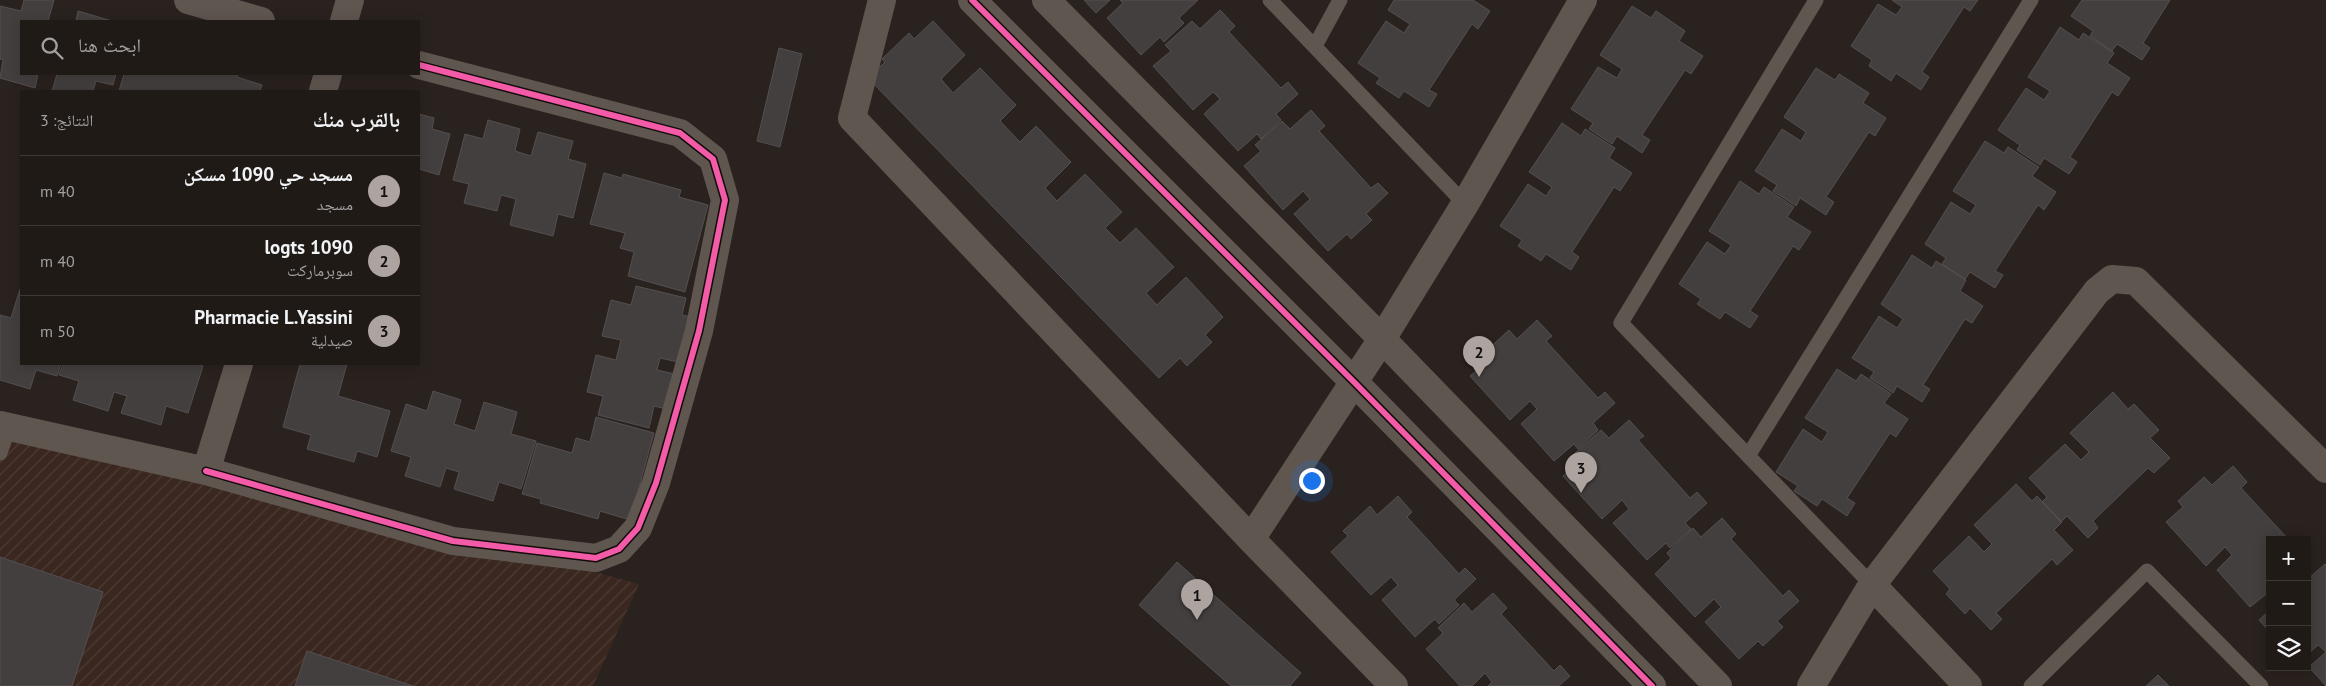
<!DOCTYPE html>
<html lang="ar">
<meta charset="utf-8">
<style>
body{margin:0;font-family:"PT Sans","Noto Naskh Arabic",sans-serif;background:#28231f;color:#f1f3f6;direction:rtl}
.controls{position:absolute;right:15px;bottom:15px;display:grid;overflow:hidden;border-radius:0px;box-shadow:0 2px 12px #0003}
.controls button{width:45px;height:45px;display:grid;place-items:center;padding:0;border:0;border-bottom:1px solid #3d3835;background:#201a16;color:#f1f3f6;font:25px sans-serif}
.you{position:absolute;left:1311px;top:480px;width:18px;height:18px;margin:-12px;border:4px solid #fff;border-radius:50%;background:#1a73e8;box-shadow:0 0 0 8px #1a73e833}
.badge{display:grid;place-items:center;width:32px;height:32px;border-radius:50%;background:#ada39f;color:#111;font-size:16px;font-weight:700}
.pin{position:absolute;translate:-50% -41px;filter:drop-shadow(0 1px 2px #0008)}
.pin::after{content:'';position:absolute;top:26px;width:18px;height:15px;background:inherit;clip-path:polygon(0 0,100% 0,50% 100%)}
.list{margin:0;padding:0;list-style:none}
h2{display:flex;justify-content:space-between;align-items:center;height:65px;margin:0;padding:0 20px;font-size:21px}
h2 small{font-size:16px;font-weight:400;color:#a2a1a1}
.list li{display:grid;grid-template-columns:32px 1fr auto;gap:15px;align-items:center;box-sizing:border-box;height:70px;padding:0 20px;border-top:1px solid #3d3835}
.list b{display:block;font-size:19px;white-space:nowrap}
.list p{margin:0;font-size:16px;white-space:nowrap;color:#a2a1a1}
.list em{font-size:16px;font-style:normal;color:#a2a1a1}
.icon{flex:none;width:28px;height:28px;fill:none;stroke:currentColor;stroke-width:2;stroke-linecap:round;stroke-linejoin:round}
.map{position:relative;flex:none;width:2326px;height:686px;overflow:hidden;direction:ltr}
.search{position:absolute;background:#201a16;box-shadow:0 2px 12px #0003;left:20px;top:20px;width:400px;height:55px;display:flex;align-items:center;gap:12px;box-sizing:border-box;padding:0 18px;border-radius:0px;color:#a2a1a1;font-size:19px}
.panel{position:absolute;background:#201a16;box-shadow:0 2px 12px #0003;left:20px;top:90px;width:400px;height:275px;border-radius:0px;direction:rtl}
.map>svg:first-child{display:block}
.industrial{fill:url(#industrial-furrows)}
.building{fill:#443f3f;stroke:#544f51}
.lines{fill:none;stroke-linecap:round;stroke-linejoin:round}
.service{stroke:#605650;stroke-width:15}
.minor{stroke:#605650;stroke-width:28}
.cycleway-casing{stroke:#120c09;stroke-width:9}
.cycleway{stroke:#f35aa7;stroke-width:6}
</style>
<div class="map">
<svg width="2326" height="686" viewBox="0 0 2326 686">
<defs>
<pattern id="industrial-furrows" width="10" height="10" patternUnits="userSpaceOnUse" patternTransform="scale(1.25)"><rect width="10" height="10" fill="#3a271f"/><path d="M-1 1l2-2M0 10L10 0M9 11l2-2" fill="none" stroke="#4d3c35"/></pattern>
</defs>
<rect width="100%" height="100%" fill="#2a221e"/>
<path class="industrial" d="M0 423 218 469 639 584 593 686H0Z"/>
<path class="building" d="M24 0H54L48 21H21V74H38L35 88 0 78 3 60 0 59V6L21 11Z
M1084 0H1110L1096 13Z
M1120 0H1198L1179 18 1184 23 1164 42 1160 37 1141 55 1107 18 1123 3Z
M1394 0H1473L1490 11 1478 29 1472 24 1429 90 1437 94 1429 107 1404 91 1399 98 1376 83 1380 78 1358 63 1386 21 1404 33 1410 24 1388 10Z
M1892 0H1978L1970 11 1964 7 1922 72 1929 77 1921 90 1896 73 1891 81 1869 66 1872 60 1851 46 1878 4 1896 15 1902 7Z
M2082 0H2170L2143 43 2150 48 2142 60 2117 44 2112 51 2090 36 2093 31 2071 16Z
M1632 6 1651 18 1656 11 1685 31 1679 41 1703 56 1691 74 1685 70 1642 135 1650 140 1642 153 1617 136 1612 144 1589 129 1593 123 1571 109 1598 67 1617 78 1622 69 1600 55Z
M1220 10 1235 26 1229 32 1281 88 1288 82 1298 94 1276 114 1281 120 1261 139 1257 134 1238 151 1204 114 1220 99 1213 92 1193 110 1153 66 1171 51 1165 45 1192 21 1200 29Z
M78 11 112 21H76Z
M933 21 965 55 941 79 953 93 980 68 1016 105 1000 121 1020 142 1036 126 1071 162 1045 188 1057 201 1085 174 1122 212 1105 228 1120 243 1136 228 1174 267 1146 293 1157 305 1186 277 1223 317 1205 335 1212 342 1187 366 1180 358 1159 378 868 78 885 62 882 59 909 33 914 39Z
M2060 27 2079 40 2083 33 2114 53 2107 63 2130 78 2118 96 2112 92 2070 157 2077 162 2069 174 2044 158 2040 165 2017 150 2020 145 1998 130 2026 88 2044 100 2050 91 2028 77Z
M779 48 802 54 780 147 757 141Z
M1816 68 1835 80 1839 74 1869 93 1863 103 1886 118 1875 136 1869 132 1826 197 1834 202 1826 215 1800 198 1796 206 1773 191 1777 185 1755 171 1782 129 1801 141 1806 132 1784 117Z
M57 74H116L113 85 96 81 93 91H52Z
M124 74H238L237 77 262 85 260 91H119Z
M1311 110 1325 126 1319 131 1371 188 1378 183 1388 193 1366 214 1372 220 1351 239 1347 234 1328 251 1294 214 1310 199 1303 191 1283 210 1244 166 1261 151 1255 145 1282 121 1290 129Z
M419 114 434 118 432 129 450 134 439 175 419 169Z
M488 120 520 129 515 151 531 156 538 132 573 141 568 159 586 164 573 218 558 214 553 236 510 225 516 199 501 195 497 211 464 203 469 184 453 180 465 134 483 139Z
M1562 123 1581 136 1585 129 1615 148 1609 158 1632 173 1620 191 1614 187 1572 252 1579 257 1571 270 1546 254 1541 261 1518 246 1522 240 1500 226 1528 184 1546 196 1552 187 1529 172Z
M1985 141 2004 153 2008 147 2039 167 2032 176 2056 192 2044 210 2038 205 1995 271 2003 275 1995 288 1970 272 1965 279 1942 264 1946 258 1925 244 1951 202 1970 214 1976 205 1953 191Z
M604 173 622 178 623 174 681 190 679 197 708 205 685 292 628 276 634 252 620 248 625 233 590 224Z
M1740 181 1759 194 1764 187 1794 207 1787 217 1811 232 1799 250 1793 246 1750 311 1758 316 1750 328 1725 312 1720 319 1697 304 1701 299 1679 284 1707 242 1725 254 1731 245 1709 231Z
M1912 255 1932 268 1936 261 1966 280 1960 291 1983 306 1972 323 1965 319 1923 385 1930 389 1922 402 1897 386 1893 393 1870 378 1874 372 1852 358 1879 316 1897 328 1903 319 1881 304Z
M636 286 686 298 682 315 698 318 687 364 660 358 657 370 679 375 670 410 654 406 649 428 598 415 603 396 587 392 596 355 616 360 621 340 602 336 611 300 631 305Z
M20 289 21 364H61L57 376 36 370 30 389 0 380V315L11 318Z
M1537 320 1552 336 1546 341 1598 398 1605 392 1615 403 1593 423 1598 430 1578 449 1574 444 1554 461 1521 424 1537 409 1530 401 1510 420 1470 376 1488 361 1482 355 1509 330 1517 339Z
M63 364H198L203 366 188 413 166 406 161 425 121 413 127 396 114 392 108 411 73 400 79 381 59 375Z
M300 364H347L338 396 390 411 377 457 357 451 354 462 307 449 311 435 283 427Z
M1837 369 1856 381 1861 374 1891 394 1884 403 1908 419 1896 437 1890 433 1847 498 1855 503 1847 516 1822 499 1817 506 1794 491 1798 486 1776 472 1803 429 1822 442 1828 432 1805 418Z
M433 391 461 400 454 424 475 431 484 402 517 412 511 434 536 441 521 489 499 482 493 501 454 489 459 472 446 468 440 487 405 476 411 457 391 451 406 404 427 411Z
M2113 392 2128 409 2134 404 2159 430 2150 438 2170 458 2154 473 2148 468 2093 521 2098 528 2088 538 2067 516 2061 522 2042 502 2047 497 2029 478 2065 444 2081 460 2089 452 2070 433Z
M596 417 654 433 630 520 600 511 598 519 540 503 541 499 522 494 537 443 572 453 576 438 590 442Z
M1629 420 1644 436 1638 440 1690 498 1697 492 1707 503 1685 523 1691 529 1670 548 1666 543 1647 560 1613 523 1629 509 1622 500 1602 519 1563 476 1579 460 1574 454 1601 430 1609 438Z
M2233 466 2247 482 2241 488 2289 540H2270V591L2250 607 2217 570 2232 555 2225 547 2206 566 2166 522 2183 507 2178 501 2204 477 2212 485Z
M2016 484 2032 501 2037 496 2062 522 2054 530 2073 550 2057 565 2052 559 1996 613 2002 619 1991 630 1970 608 1965 614 1946 594 1950 589 1933 571 1969 536 1984 552 1992 544 1974 525Z
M1398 496 1412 512 1407 517 1459 574 1465 568 1476 579 1454 600 1459 605 1439 624 1435 619 1415 637 1382 600 1398 585 1391 577 1371 595 1331 552 1348 536 1343 531 1370 506 1377 515Z
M1722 518 1736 534 1731 539 1783 596 1789 590 1799 601 1777 621 1783 627 1763 646 1758 641 1739 659 1705 622 1721 607 1714 599 1695 617 1655 574 1671 558 1667 553 1693 528 1701 537Z
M0 557 103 592 72 686H0Z
M1177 562 1301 673 1290 686H1231L1139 605Z
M2325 564 2326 565V686L2309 667 2326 652 2318 645 2307 655V580Z
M1493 593 1507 608 1501 614 1554 671 1560 665 1570 676 1559 686H1488L1492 682 1485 673 1472 686H1460L1426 649 1443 633 1438 628 1464 603 1472 612Z
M2270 610V632L2259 620Z
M307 651 413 686H295Z
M2158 675 2169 686H2146Z"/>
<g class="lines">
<path class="service" d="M1270 0 1465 204
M1816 0 1621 323 1872 585
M1315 46 1340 0
M0 453 9 427
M1748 456 2031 0
M2031 686 2147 571 2261 686"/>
<path class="minor" d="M188 0 261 21
M882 0 852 118 1251 539 1394 686
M972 0 1354 382 1652 686
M1046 0 1382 339 1718 686
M344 21 350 0
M323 91 328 74
M0 425 206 471 239 364
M206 471 453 541 596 558 619 549 638 528 656 483 699 331 725 200 713 159 680 133 419 65
M1251 539 1382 339 1465 204 1583 0
M1872 585 1968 686
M1811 686 1872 585 2097 291 2112 279 2136 281 2326 469"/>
<g class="cycleway-casing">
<path id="cycleway" d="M972 0 1354 382 1652 686
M206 471 453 541 596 558 619 549 638 528 656 483 699 331 725 200 713 159 680 133 419 65"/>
</g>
<use href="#cycleway" class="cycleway"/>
</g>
</svg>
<div class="controls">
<button>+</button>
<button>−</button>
<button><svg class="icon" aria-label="layers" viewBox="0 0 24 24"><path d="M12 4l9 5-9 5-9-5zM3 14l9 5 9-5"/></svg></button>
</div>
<div class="you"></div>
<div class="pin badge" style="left:1197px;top:620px">1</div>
<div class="pin badge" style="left:1479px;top:377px">2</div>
<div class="pin badge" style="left:1581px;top:493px">3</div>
<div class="search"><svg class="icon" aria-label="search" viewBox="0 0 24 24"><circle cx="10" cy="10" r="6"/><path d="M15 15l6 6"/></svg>ابحث هنا</div>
<section class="panel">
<h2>بالقرب منك<small>النتائج: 3</small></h2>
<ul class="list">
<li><span class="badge">1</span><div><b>مسجد حي 1090 مسكن</b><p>مسجد</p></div><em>40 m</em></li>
<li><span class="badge">2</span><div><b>1090 logts</b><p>سوبرماركت</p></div><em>40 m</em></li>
<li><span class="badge">3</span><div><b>Pharmacie L.Yassini</b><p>صيدلية</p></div><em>50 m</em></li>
</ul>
</section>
</div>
